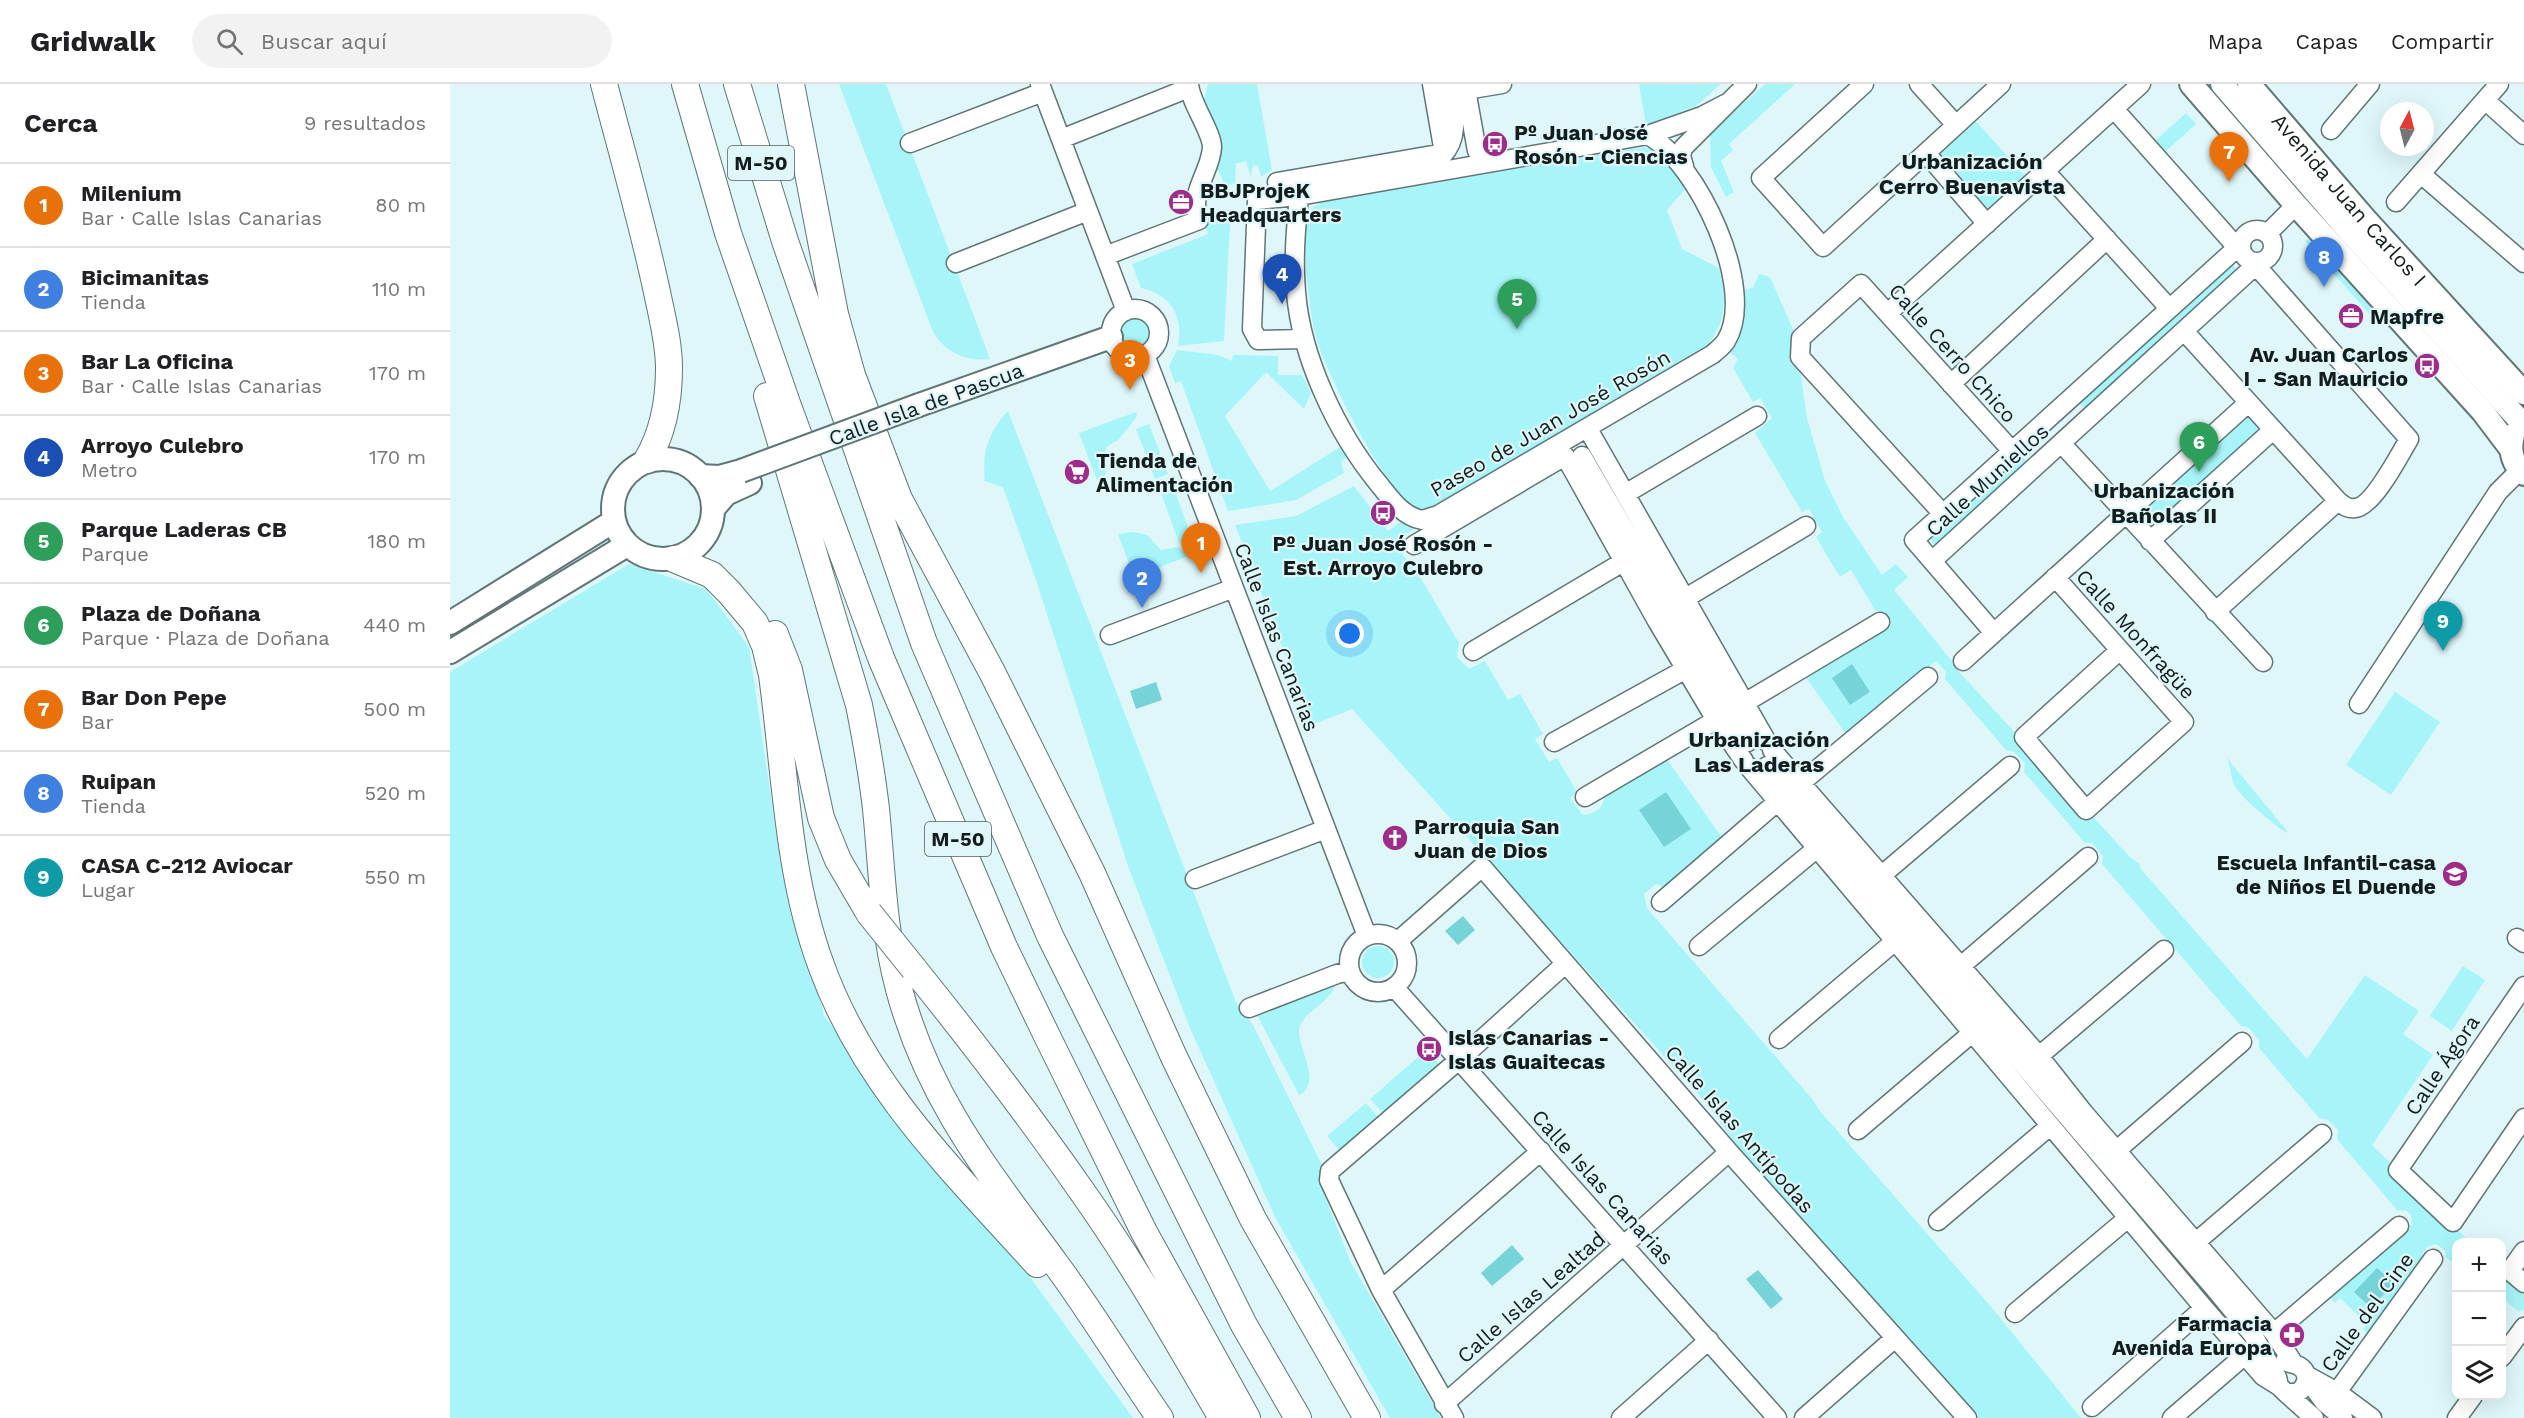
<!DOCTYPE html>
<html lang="es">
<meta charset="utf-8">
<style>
body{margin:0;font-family:"Work Sans",sans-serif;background:#f2f2f2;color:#202124}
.controls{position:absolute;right:18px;bottom:18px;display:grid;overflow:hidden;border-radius:12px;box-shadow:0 6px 24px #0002}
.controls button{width:54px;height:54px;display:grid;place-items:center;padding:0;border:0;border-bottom:2px solid #e0e0e0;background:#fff;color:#202124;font:30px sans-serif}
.compass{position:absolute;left:1930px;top:18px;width:54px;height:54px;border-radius:50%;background:#fff;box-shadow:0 6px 24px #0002;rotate:7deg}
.you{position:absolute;left:900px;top:550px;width:21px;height:21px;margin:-15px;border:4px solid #fff;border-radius:50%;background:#1a73e8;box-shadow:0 0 0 9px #1a73e833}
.badge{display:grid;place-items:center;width:39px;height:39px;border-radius:50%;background:#7c3aed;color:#fff;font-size:20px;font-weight:700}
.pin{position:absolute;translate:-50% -50px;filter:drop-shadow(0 2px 3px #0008)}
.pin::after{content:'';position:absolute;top:32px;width:21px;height:18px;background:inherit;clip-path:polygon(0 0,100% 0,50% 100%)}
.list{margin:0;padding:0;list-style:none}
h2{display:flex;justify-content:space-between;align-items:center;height:78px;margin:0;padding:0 24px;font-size:26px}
h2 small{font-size:20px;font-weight:400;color:#757577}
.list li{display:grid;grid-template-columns:39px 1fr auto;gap:18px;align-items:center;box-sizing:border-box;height:84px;padding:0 24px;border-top:2px solid #e0e0e0}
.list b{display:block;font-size:22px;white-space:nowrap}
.list p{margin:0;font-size:20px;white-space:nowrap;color:#757577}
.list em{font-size:20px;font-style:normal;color:#757577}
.icon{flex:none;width:33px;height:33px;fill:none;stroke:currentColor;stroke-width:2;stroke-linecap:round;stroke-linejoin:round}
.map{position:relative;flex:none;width:2074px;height:1334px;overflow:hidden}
header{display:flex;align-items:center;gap:36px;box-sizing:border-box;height:84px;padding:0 30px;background:#fff;border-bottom:2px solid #e0e0e0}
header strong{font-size:28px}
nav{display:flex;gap:33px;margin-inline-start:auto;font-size:21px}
.search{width:420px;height:54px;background:#f2f2f2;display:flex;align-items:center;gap:15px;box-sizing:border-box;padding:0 21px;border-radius:33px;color:#757577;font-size:22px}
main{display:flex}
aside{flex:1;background:#fff}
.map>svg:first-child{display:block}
.green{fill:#a7f5f9}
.water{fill:#76d4d9}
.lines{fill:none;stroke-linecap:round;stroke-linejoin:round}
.minor-casing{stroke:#607576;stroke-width:21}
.major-casing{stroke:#607576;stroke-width:26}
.highway-casing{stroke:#607576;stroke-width:28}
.minor{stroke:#fff;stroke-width:18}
.major{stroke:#fff;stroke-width:22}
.highway{stroke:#fff;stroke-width:26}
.major-bridge-casing{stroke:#607576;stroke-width:26;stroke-linecap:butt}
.highway-bridge-casing{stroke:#607576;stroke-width:28;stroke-linecap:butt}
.major-bridge{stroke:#fff;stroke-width:22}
.highway-bridge{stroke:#fff;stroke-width:26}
.labels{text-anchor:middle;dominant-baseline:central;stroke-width:4.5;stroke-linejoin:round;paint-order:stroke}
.shield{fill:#dff7f9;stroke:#515e5f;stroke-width:1.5}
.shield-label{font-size:20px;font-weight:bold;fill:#141d1d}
.poi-label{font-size:21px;font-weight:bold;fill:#141d1d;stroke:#dff7f9;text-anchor:start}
.street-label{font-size:21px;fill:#141d1d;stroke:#dff7f9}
.neighbourhood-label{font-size:22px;font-weight:bold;fill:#141d1d;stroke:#dff7f9}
</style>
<header>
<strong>Gridwalk</strong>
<div class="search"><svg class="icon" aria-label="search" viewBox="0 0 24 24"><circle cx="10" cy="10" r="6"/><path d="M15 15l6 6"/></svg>Buscar aquí</div>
<nav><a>Mapa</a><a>Capas</a><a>Compartir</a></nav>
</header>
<main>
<aside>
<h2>Cerca<small>9 resultados</small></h2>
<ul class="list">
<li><span class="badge" style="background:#e8710a">1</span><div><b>Milenium</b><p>Bar · Calle Islas Canarias</p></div><em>80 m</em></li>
<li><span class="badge" style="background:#3f7fe0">2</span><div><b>Bicimanitas</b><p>Tienda</p></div><em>110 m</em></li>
<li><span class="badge" style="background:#e8710a">3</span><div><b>Bar La Oficina</b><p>Bar · Calle Islas Canarias</p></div><em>170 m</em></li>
<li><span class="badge" style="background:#1a4fb4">4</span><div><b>Arroyo Culebro</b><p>Metro</p></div><em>170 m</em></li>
<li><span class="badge" style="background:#2e9e5b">5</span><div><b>Parque Laderas CB</b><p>Parque</p></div><em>180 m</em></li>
<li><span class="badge" style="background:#2e9e5b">6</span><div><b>Plaza de Doñana</b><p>Parque · Plaza de Doñana</p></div><em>440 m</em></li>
<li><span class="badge" style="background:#e8710a">7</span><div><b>Bar Don Pepe</b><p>Bar</p></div><em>500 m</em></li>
<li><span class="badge" style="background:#3f7fe0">8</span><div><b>Ruipan</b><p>Tienda</p></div><em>520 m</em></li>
<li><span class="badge" style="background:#0f9aa8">9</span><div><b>CASA C-212 Aviocar</b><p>Lugar</p></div><em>550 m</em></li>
</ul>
</aside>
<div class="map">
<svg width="2074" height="1334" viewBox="0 0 2074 1334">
<rect width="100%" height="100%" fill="#dff7f9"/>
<path class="green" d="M389 0H436L540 275C516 278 495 268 483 248Z
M758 0H807L822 86 811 93 808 82 803 81 801 94 796 77 786 80 785 99 775 102 768 86 760 89 752 23Z
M1189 0H1271L1246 22 1196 41Z
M1315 0H1345L1279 60 1283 66 1271 77 1284 108 1276 113 1261 83 1260 50Z
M1736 29 1746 40 1715 68 1709 62 1708 64 1703 59Z
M1524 35 1577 94 1537 130 1484 71Z
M1195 63C1215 68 1226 88 1236 104L1217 126 1232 165 1269 184C1277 213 1277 239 1256 262L983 422C977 424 973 426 966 423 936 410 879 293 868 260 860 236 848 146 861 125 864 122 869 120 872 118Z
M764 138 780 139 774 257 728 262C734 232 720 210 691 204L682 180 758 150 755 141Z
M1860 153 1928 230 1923 234 1855 157Z
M1781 179 1788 187 1636 326 1628 318Z
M1309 190 1320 193 1345 250 1357 334 1375 397 1393 433 1432 491 1446 480 1458 493 1444 506 1502 577 1510 589 1680 773 1690 780V784L1857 975 1915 891 1969 927 1953 950 1983 971 1922 1061 2020 1158H2006V1181L1995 1173V1167L1986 1160C1974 1163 1973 1167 1971 1178L1920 1252 1913 1245 1917 1240 1890 1214 1885 1219 1880 1213 1962 1141 1961 1131 1957 1127 1947 1126 1887 1055 1888 1046 1878 1036 1869 1034 1809 964V956L1799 944 1791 942 1652 780 1653 772 1642 759H1635L1574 688 1575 679 1564 668 1556 666 1495 595 1496 588 1486 577 1396 650 1355 592 1442 539 1435 528 1425 526 1401 486 1390 493 1366 453 1372 448 1359 425 1352 428 1305 349 1322 334 1310 314 1303 318 1283 284 1288 275 1277 266 1290 207 1303 204Z
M668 248a17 17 0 1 1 34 0a17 17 0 1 1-34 0Z
M727 266 768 271 782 277 783 271 828 272V291H852L861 309 854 325 816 288 775 332 820 407 892 362 898 372 891 378 894 389 846 416 778 427 731 297 725 299 719 282Z
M1797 326 1815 346 1702 449 1683 429Z
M558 327 786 918 803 941 874 1085 869 1097 900 1177 991 1334H940L825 1133 740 944 679 785 586 496 553 403 535 397C532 367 538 349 558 327Z
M686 328 687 332C685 336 670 354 668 356 663 359 660 360 656 364L655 392 647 396 629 349Z
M699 340 718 390 705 395 686 345Z
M1570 370 1578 379 1486 462 1479 454Z
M723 402 742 454 729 459 710 406Z
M904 402 938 447 952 437 964 446C954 449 951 454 949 464L958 478 962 479 1009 559 1007 573 1019 585 1035 577 1058 616 1070 610 1093 650 1085 655 1099 678 1107 674 1127 708 1120 714 1133 731C1147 730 1153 723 1156 710L1216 674 1273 755 1216 804 1206 800 1194 810 1197 824 1363 1016 1369 1026 1543 1225 1631 1334H1528L1291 1067 1257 1020 902 625 862 641 785 441 846 432Z
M683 448 697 451 711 466 727 463 741 471 684 493 668 450Z
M179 480 256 505 299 563 327 754 374 932 563 1170 683 1334H0V588Z
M1945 608 1990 638 1941 711 1896 681Z
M1776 673 1837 747 1836 749C1825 741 1788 712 1784 700 1780 691 1781 682 1776 673Z
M912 878a16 16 0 1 1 32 0a16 16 0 1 1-32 0Z
M2013 882 2035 896 2002 947 1980 932Z
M886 900C878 922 851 928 849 946 848 966 873 999 849 1011L807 931Z
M976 966 990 981 934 1030 920 1015Z
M916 1019 929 1034 891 1068 877 1052Z
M2052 1188 2074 1210V1226L2068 1227 2052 1214Z"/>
<path class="water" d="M1402 580 1420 608 1400 621 1382 594Z
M706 598 712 616 686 625 680 607Z
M1216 708 1241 745 1214 763 1189 726Z
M1013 832 1025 846 1008 861 995 847Z
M1062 1161 1074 1175 1042 1202 1031 1189Z
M1927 1184 1944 1199 1921 1224 1904 1208Z
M1308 1186 1333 1215 1321 1225 1296 1195Z"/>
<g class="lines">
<g class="minor-casing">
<path id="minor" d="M590 0 676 227
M1015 0 1027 67
M1414 0 1311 94 1373 163 1551 0
M1469 0 1506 41
M1016 6 1052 0
M2035 16 2074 51
M1664 25 1784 160 1790 161
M1881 46 1920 0
M611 55 739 4
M460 59 593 8
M1476 69 1537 140
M992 72C1012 51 1002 26 998 0
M1234 82 1231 72 1233 64 1297 0
M1595 87 1719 224
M1971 90 2074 179
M827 98 994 69 982 0
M849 112C846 143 843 175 846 208 851 273 887 349 928 399 940 414 952 432 972 436L988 431 1263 270C1267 266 1273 262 1276 257 1308 205 1247 78 1198 51
M1946 118 2049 0
M1791 162a16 16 0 1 1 32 0a16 16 0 1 1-32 0Z
M1817 150 1846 121
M1790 161 1464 456 1482 477 1808 179
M655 172 749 136C738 108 761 88 762 63 762 48 740 18 739 0
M506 179 638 127
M661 249a24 24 0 1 1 48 0a24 24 0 1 1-48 0Z
M1438 229 1691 0
M1734 247 1888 417C1894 422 1898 425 1905 424 1923 423 1950 370 1959 355L1810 186V179
M853 255 808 256 802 245 807 116 849 112 1198 51 1252 32 1275 20
M695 271 917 852
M1501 300 1657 155
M1142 352 1317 658
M1611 359 1813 578
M1132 372 1298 658
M1175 410 1307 332
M1493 430 1350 273 1351 254 1411 200 1562 367
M1700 457 1823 346
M964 461 1115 372 1207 537 1266 636 1294 677
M1482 477 1544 549
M1605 493 1734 638 1636 726 1574 653 1670 566
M1234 515 1356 442
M1765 528 1888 417
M660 551 784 504
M1023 567 1173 478
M1513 577 1798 319
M1296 618 1430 538
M1909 620 2048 408 2070 386
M1104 658 1236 585
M1322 666 1589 972 1634 1029 1824 1249 1844 1280
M1297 681 1754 1224 1813 1292 1829 1302
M1317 682 1765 1205 1803 1251 1827 1294
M1352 698 1478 593
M1135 713 1266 636
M1432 791 1560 682
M745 795 876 745
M1211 818 1327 718
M899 879a29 29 0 1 1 58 0a29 29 0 1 1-58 0Z
M2067 854 2074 859
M948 857 1032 783 1279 1068 1517 1334
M1249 862 1366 765
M1511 882 1638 773
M2074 902 1948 1086 2003 1138 2074 1034
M944 903 1327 1334
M799 924 887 890 900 887
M1329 955 1444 858
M1589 972 1714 866
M1408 1046 1522 949
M1667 1066 1792 958
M1488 1137 1600 1042
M1746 1158 1872 1050
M2074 1167 2060 1187 2074 1199
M931 1206 1091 1067
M1565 1229 1678 1134
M1824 1249 1949 1142
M2052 1273 2074 1243
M1856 1291 1887 1308 1922 1334
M1827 1293 1829 1302 1836 1309H1847C1857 1303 1861 1289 1849 1282 1844 1279 1840 1280 1835 1277
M1858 1296 1874 1318 1893 1334
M1887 1308 1983 1175
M1836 1309 1864 1334
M994 1320 1279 1068
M1642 1323 1754 1224
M1004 1334 931 1206 879 1096 880 1087 1018 968 1115 880
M1171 1334 1259 1256
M1354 1334 1445 1254
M1722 1334 1795 1271
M2007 1334 2023 1312"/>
</g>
<g class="major-casing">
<g id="major">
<path d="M1741 0 1846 121 2033 328 2061 365"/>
<path d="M1772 0 1899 147 2071 338"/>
<path id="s1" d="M1799 0 1915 135 2074 309"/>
<path d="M469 321 661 253"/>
<path d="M2063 351C2059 367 2062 379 2074 390"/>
<circle cx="213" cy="425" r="50"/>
<path d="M250 392 269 393 291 387"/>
<path d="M263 425 276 410 300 399"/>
<path d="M0 539 164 437"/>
<path d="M0 568 177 461"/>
</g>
</g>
<g class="highway-casing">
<path id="highway" d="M154 0C172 69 192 138 207 208 212 233 219 258 219 284 219 316 213 349 197 376
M235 0 278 149 338 322 431 574 554 863 598 954 694 1148 797 1334
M287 0 335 157 474 559 600 852 794 1241 848 1334
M341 0 385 230 402 291 449 415 542 588 642 789 724 973 803 1135 917 1334
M317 312 409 621C416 656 422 690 426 725 432 785 433 846 449 905 479 1018 541 1091 608 1183 644 1232 675 1284 710 1334
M224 475 262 491 279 508 305 539 315 562 322 591C335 686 337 789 371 881 414 1001 504 1088 587 1180
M325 550 339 586 371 734 388 776 419 829
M464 885C522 957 578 1030 631 1106 683 1179 727 1257 772 1334"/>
</g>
<use href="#minor" class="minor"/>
<use href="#major" class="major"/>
<use href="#highway" class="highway"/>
<g class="major-bridge-casing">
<path id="major-bridge" d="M291 387 469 321"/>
</g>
<g class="highway-bridge-casing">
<path id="highway-bridge" d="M419 829 464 885"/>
</g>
<use href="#major-bridge" class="major-bridge"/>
<use href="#highway-bridge" class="highway-bridge"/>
</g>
<defs>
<g id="bus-disc" transform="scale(1.35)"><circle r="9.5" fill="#9d2c8a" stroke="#dff7f9"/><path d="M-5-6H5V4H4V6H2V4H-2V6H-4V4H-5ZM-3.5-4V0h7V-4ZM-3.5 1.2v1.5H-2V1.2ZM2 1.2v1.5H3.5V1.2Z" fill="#fff"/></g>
<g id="office-disc" transform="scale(1.35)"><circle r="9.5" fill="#9d2c8a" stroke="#dff7f9"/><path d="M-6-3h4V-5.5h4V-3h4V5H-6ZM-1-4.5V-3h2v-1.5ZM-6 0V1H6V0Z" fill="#fff"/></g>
<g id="supermarket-disc" transform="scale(1.35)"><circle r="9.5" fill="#9d2c8a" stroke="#dff7f9"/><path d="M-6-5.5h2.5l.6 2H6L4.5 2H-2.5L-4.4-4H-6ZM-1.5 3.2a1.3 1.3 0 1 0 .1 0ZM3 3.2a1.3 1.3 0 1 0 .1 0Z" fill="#fff"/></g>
<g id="church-disc" transform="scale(1.35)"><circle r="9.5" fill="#9d2c8a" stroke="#dff7f9"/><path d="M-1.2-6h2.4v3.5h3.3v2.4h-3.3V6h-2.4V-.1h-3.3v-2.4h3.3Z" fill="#fff"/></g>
<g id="school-disc" transform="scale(1.35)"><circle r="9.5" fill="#9d2c8a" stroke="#dff7f9"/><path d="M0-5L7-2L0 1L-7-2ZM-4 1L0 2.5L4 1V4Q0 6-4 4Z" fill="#fff"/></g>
<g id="pharmacy-disc" transform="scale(1.35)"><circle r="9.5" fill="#9d2c8a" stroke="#dff7f9"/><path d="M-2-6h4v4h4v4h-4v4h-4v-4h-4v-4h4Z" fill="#fff"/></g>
</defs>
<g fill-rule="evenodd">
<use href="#bus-disc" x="1045" y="60"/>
<use href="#office-disc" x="731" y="118"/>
<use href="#office-disc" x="1901" y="232"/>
<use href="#bus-disc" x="1977" y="282"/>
<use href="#supermarket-disc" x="627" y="388"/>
<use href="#bus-disc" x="933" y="429"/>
<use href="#church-disc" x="945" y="754"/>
<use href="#school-disc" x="2005" y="790"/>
<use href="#bus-disc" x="979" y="965"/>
<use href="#pharmacy-disc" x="1842" y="1251"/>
</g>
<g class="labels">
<g class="shield">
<rect x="278" y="62" width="66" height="34" rx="4.5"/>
<rect x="475" y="738" width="66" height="34" rx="4.5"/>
</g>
<g class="shield-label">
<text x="311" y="79">M-50</text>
<text x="508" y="755">M-50</text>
</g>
<g class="poi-label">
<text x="1064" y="48">Pº Juan José<tspan x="1064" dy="24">Rosón - Ciencias</tspan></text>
<text x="750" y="106">BBJProjeK<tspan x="750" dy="24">Headquarters</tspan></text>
<text x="1920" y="232">Mapfre</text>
<text x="1958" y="270" text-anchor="end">Av. Juan Carlos<tspan x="1958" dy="24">I - San Mauricio</tspan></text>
<text x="646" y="376">Tienda de<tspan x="646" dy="24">Alimentación</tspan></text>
<text x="933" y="459" text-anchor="middle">Pº Juan José Rosón -<tspan x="933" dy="24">Est. Arroyo Culebro</tspan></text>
<text x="964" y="742">Parroquia San<tspan x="964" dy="24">Juan de Dios</tspan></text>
<text x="1986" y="778" text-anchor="end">Escuela Infantil-casa<tspan x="1986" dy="24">de Niños El Duende</tspan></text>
<text x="998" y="953">Islas Canarias -<tspan x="998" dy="24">Islas Guaitecas</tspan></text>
<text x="1822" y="1239" text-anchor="end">Farmacia<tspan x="1822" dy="24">Avenida Europa</tspan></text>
</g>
<g class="street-label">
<text stroke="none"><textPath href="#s1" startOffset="153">Avenida Juan Carlos I</textPath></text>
<text transform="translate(1503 269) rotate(48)">Calle Cerro Chico</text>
<text transform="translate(476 320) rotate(-20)">Calle Isla de Pascua</text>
<text transform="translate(1100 339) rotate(-30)">Paseo de Juan José Rosón</text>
<text transform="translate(1537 396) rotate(-42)">Calle Muniellos</text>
<text transform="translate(1686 550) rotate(48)">Calle Monfragüe</text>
<text transform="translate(827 553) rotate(69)">Calle Islas Canarias</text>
<text transform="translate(1992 981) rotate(-56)">Calle Ágora</text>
<text transform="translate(1290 1045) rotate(49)">Calle Islas Antípodas</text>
<text transform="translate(1153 1103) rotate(48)">Calle Islas Canarias</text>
<text transform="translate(1081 1213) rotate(-41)">Calle Islas Lealtad</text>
<text transform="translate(1917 1228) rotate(-54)">Calle del Cine</text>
</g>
<g class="neighbourhood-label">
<text x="1522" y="77">Urbanización<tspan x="1522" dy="25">Cerro Buenavista</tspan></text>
<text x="1714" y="406">Urbanización<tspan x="1714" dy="25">Bañolas II</tspan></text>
<text x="1309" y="655">Urbanización<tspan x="1309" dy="25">Las Laderas</tspan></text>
</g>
</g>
</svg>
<div class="controls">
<button>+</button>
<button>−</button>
<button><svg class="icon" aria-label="layers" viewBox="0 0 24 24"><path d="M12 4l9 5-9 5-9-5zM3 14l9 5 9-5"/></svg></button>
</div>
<svg class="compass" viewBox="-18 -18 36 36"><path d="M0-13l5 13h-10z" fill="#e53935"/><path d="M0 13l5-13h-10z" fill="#757577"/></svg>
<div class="you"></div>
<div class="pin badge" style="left:751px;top:489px;background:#e8710a">1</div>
<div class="pin badge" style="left:692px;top:524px;background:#3f7fe0">2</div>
<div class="pin badge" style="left:680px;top:306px;background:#e8710a">3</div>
<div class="pin badge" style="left:832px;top:220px;background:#1a4fb4">4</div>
<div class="pin badge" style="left:1067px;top:245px;background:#2e9e5b">5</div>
<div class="pin badge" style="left:1749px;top:388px;background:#2e9e5b">6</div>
<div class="pin badge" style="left:1779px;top:98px;background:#e8710a">7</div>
<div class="pin badge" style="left:1874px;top:203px;background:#3f7fe0">8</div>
<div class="pin badge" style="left:1993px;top:567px;background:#0f9aa8">9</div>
</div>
</main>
